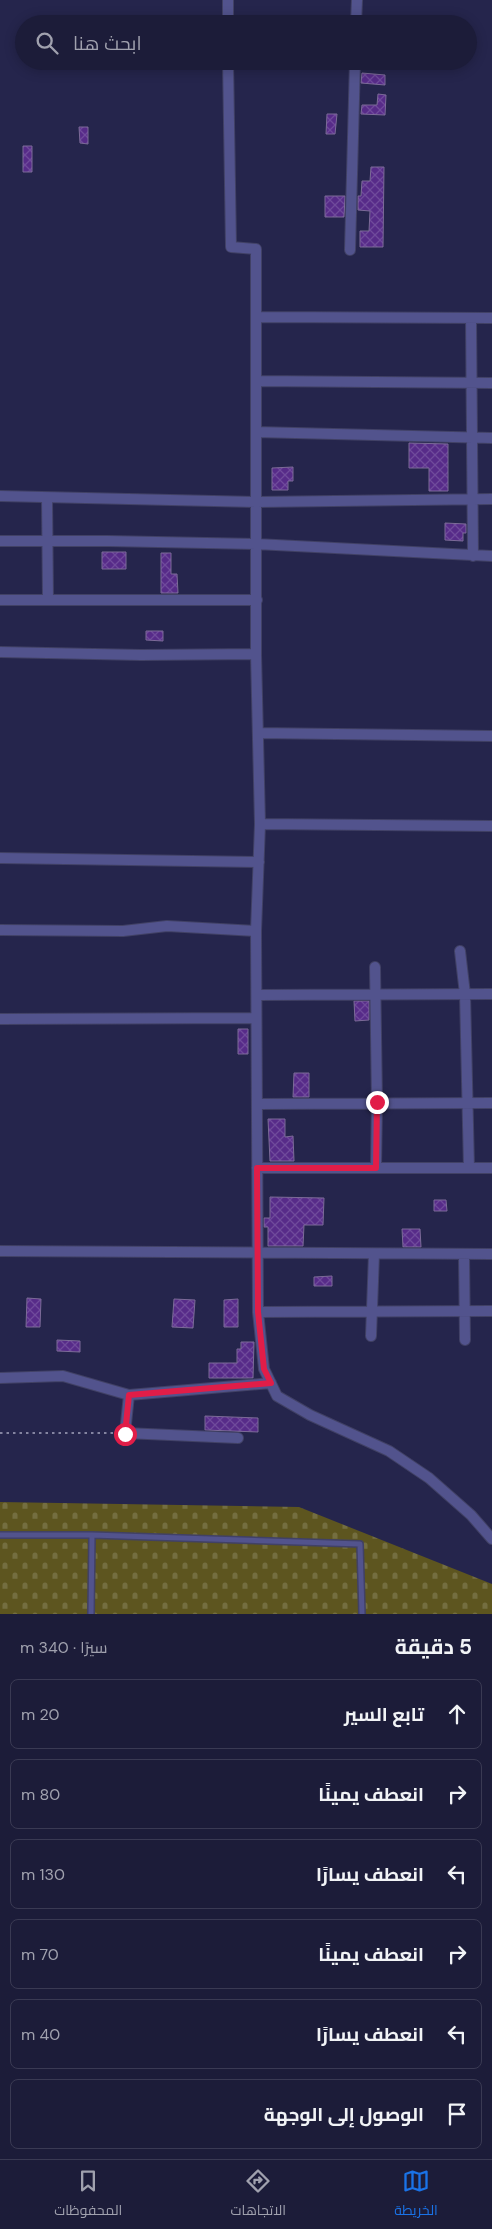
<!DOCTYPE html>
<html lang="ar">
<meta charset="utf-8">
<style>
body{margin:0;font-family:"DM Sans",Cairo,sans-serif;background:#252541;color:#f1f3f6;direction:rtl}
.stop{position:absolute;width:15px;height:15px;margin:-11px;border:4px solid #e11d48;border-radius:50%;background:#fff}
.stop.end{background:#e11d48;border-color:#fff;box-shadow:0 1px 5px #0008}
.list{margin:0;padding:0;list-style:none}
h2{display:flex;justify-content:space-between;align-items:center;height:65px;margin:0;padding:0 20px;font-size:21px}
h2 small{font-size:16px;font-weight:400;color:#a0a1ae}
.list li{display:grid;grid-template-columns:32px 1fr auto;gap:15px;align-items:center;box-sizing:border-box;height:70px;margin:0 10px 10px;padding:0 10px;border:1px solid #3a3a53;border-radius:8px}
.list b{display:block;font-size:19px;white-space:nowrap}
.list em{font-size:16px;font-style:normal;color:#a0a1ae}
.icon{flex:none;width:28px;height:28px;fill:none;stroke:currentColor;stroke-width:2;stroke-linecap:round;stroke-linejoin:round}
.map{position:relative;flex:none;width:492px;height:1614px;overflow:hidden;direction:ltr}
.search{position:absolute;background:#1c1c39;box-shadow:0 2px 12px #0003;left:15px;right:15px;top:15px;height:55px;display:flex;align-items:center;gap:12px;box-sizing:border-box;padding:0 18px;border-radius:28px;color:#a0a1ae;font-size:19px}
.sheet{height:545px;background:#1c1c39}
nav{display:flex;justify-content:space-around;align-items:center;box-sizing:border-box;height:70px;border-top:1px solid #3a3a53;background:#1c1c39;font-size:14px;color:#a0a1ae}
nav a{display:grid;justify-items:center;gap:2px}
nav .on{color:#1a73e8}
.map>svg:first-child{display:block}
.cemetery{fill:url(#cemetery-stones)}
.building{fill:url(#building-cross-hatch);stroke:#7c6b98}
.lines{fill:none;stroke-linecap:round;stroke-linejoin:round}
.lane-casing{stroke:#414165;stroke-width:8}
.street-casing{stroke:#414165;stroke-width:12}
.path{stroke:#8484a0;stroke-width:2;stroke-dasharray:2.5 4;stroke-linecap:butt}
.lane{stroke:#52538d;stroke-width:5}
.street{stroke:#52538d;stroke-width:10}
.route{stroke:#e11d48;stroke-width:6}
</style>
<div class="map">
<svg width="492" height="1614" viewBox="0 0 492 1614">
<defs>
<pattern id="cemetery-stones" width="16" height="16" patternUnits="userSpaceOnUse" patternTransform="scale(1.25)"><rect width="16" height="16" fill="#5d551f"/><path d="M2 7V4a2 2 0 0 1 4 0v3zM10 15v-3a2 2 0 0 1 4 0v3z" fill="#746e40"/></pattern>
<pattern id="building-cross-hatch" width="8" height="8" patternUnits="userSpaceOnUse" patternTransform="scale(1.25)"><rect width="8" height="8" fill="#572b89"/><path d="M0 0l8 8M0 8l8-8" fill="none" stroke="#6f4a9b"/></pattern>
</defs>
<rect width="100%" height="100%" fill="#25254c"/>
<path class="cemetery" d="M0 1502 299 1507 492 1584V1614H0Z"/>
<path class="building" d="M362 73 385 75V85L361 83Z
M378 94 386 95 385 115 361 114 362 105H377Z
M327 114H337L335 134H326Z
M79 127H88V144L80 143Z
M23 146H32V172H23Z
M371 167H384L383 247H360V231H369L370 211 358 210V196H361L362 181H370Z
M325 196H345L344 217H325Z
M409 443 448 444V491H429V468H409Z
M293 467V481H288V490H272V468Z
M445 523 466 524V533H463V541L445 540Z
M102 552H126V569H102Z
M161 553H171V574H177L178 593H161Z
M146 631H163V641L146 640Z
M354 1001H369V1020L355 1021Z
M238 1029H248V1054H238Z
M294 1073H309V1097H293Z
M268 1119H285V1137L293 1136 294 1161H270Z
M270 1197 324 1198 323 1225H304L303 1246H268V1227H264V1218H270Z
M434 1200H446L447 1211H434Z
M402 1229H420L421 1247H403Z
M332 1276V1286H314V1277Z
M27 1298 41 1299 40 1327H26Z
M174 1299 195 1300 193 1328 172 1327Z
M238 1299V1327H224V1300Z
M57 1340 80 1341V1352L57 1351Z
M241 1342H254L253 1378H209V1363H237V1349H241Z
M205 1416 258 1418V1432L205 1430Z"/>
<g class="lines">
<g class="lane-casing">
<path id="lane" d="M0 1535H92L360 1544 362 1614
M91 1614 92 1535"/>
</g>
<g class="street-casing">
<path id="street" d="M228 0V24
M356 24 357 0
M228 61 231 247 256 249V317
M350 250 355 61
M471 318 473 556
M492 318 256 317V654L260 824 256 931 258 1312 264 1369 277 1396 310 1415 389 1451 429 1478 471 1515 492 1539
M258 381 492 383
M256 432 492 438
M0 496 256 502 492 499
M47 498 48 600
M0 541H108L256 544 492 556
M0 600H257
M0 652 141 655 256 654
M258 733 492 736
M260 824 492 826
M0 858 259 862
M0 930 123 931 167 926 256 931
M460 951 465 994 469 1168
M375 967 377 1102 376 1168
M257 995 492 994
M0 1019 256 1018
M257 1104 492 1103
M257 1168H492
M0 1251 492 1254
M464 1254 465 1340
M258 1312 492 1311
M371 1336 374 1254
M0 1378 63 1376 129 1395 271 1383
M129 1395 125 1433 238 1438"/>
</g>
<path class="path" d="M0 1433H115"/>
<use href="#lane" class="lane"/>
<use href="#street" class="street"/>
</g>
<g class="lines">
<path class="route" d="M125 1434 129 1395 271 1383 264 1369 258 1312 257 1168H376L377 1102"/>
</g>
</svg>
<div class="stop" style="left:125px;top:1434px"></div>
<div class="stop end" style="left:377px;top:1102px"></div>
<div class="search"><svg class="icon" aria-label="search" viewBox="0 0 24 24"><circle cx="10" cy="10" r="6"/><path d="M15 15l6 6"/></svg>ابحث هنا</div>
</div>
<section class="sheet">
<h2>5 دقيقة<small>سيرًا · 340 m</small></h2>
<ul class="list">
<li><svg class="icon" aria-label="ahead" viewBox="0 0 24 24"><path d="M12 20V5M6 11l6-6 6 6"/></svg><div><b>تابع السير</b></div><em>20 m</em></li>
<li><svg class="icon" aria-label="right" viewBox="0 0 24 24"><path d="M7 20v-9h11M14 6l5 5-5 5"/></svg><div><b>انعطف يمينًا</b></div><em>80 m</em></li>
<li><svg class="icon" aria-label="left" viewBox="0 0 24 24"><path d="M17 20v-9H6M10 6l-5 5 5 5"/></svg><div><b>انعطف يسارًا</b></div><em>130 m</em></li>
<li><svg class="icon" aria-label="right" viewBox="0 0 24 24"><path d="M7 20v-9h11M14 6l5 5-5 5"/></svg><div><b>انعطف يمينًا</b></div><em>70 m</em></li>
<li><svg class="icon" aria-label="left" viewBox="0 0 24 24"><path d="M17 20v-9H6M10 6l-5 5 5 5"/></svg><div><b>انعطف يسارًا</b></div><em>40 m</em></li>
<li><svg class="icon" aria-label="arrive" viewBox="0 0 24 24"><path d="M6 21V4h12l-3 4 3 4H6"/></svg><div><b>الوصول إلى الوجهة</b></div></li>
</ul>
</section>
<nav>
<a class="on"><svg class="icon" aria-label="map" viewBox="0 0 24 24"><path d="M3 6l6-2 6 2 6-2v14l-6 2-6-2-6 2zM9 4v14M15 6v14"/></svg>الخريطة</a>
<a><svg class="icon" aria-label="directions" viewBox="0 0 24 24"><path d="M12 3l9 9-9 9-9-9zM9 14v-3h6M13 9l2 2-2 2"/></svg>الاتجاهات</a>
<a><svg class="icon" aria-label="saved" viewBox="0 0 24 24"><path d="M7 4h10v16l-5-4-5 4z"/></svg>المحفوظات</a>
</nav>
